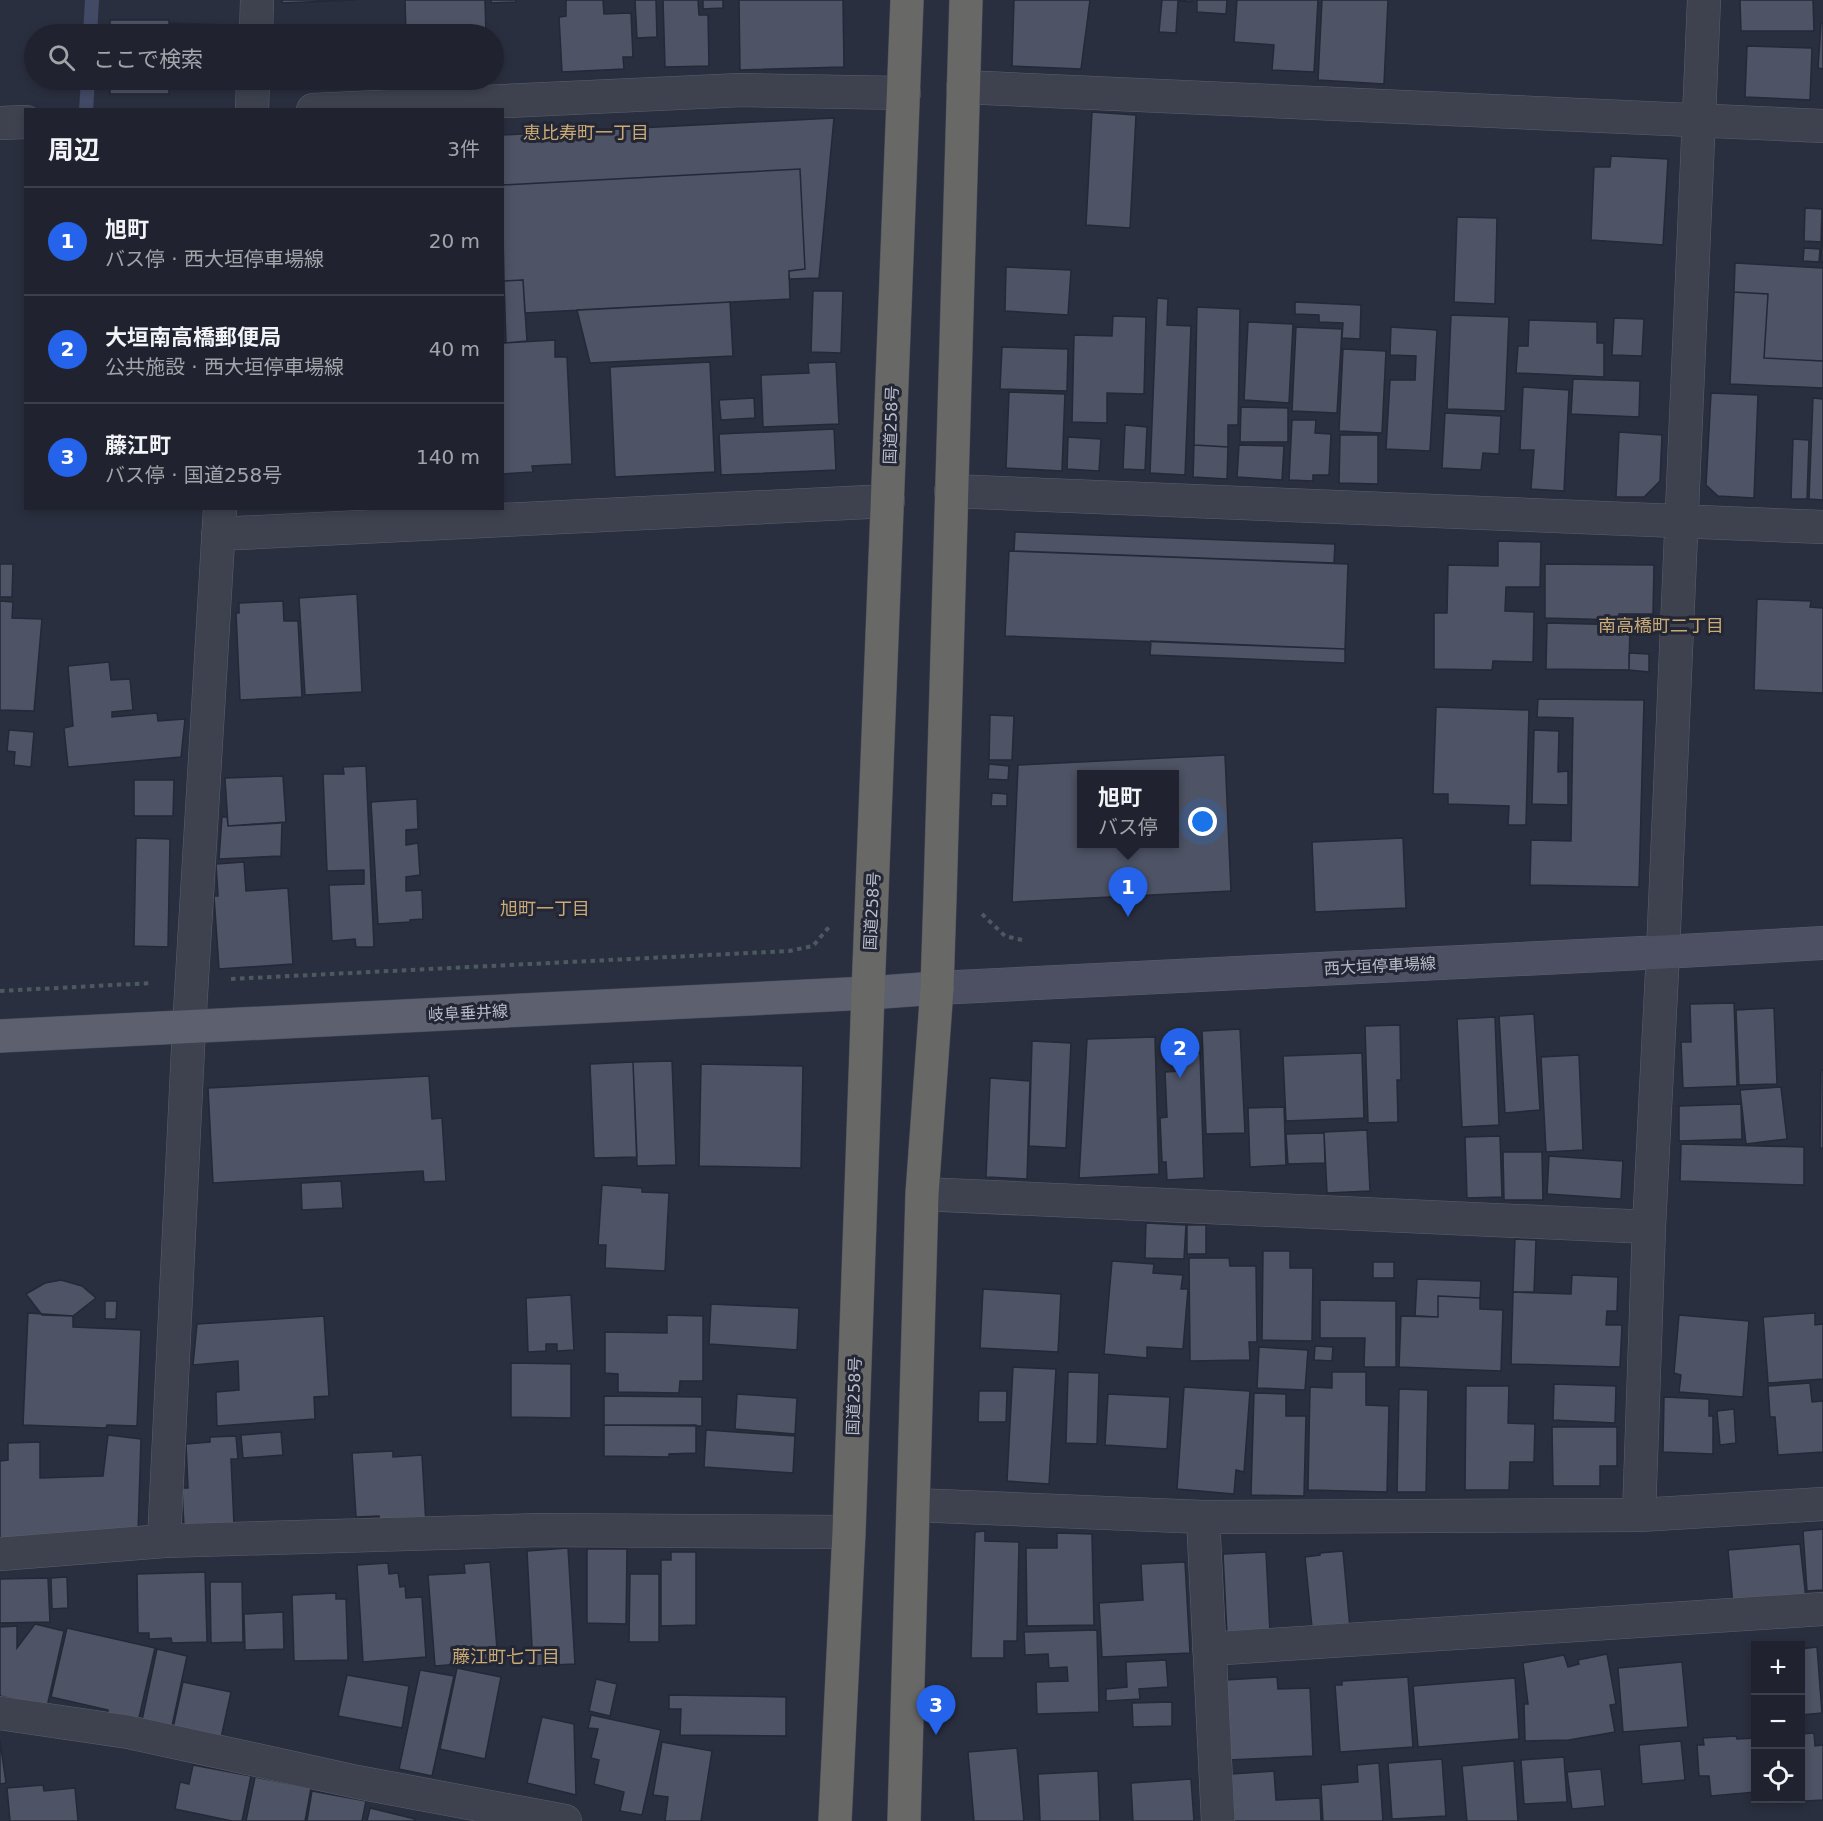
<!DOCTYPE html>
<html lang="ja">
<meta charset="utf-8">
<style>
body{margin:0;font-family:"DejaVu Sans","Noto Sans JP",sans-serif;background:#2d2f3b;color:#f1f3f6}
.controls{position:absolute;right:18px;bottom:18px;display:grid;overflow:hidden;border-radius:0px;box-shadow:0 3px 9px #0003}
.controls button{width:54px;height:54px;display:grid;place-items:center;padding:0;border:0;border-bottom:2px solid #3d404b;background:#20232f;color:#f1f3f6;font:30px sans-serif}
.you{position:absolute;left:1203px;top:822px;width:21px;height:21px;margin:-15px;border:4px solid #fff;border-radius:50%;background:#1a73e8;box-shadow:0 0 0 9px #1a73e833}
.badge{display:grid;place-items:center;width:39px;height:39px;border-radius:50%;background:#2563eb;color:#fff;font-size:20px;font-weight:700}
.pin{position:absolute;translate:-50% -50px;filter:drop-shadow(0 2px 3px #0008)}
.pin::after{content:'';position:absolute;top:32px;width:21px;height:18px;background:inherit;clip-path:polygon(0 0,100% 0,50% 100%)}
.popup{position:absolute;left:1077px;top:770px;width:102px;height:78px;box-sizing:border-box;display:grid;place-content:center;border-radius:0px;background:#20232f;filter:drop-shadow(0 2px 4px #0005);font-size:20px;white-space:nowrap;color:#a2a4aa}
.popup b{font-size:22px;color:#f1f3f6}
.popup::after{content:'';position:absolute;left:50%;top:100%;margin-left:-12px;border:12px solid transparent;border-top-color:#20232f}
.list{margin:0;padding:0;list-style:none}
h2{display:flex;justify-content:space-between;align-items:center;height:78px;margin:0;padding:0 24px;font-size:26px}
h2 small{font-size:20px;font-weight:400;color:#a2a4aa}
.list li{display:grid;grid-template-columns:39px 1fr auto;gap:18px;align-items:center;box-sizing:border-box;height:108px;padding:0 24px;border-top:2px solid #3d404b}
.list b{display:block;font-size:22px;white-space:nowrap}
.list p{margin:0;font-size:20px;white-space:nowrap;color:#a2a4aa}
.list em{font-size:20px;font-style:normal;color:#a2a4aa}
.icon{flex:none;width:33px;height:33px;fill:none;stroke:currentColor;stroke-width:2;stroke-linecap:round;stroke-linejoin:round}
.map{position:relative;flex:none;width:1823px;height:1821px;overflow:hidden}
.search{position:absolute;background:#20232f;box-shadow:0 3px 9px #0003;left:24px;top:24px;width:480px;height:66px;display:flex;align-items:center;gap:15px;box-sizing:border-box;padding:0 21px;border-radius:33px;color:#a2a4aa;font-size:22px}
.panel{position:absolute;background:#20232f;box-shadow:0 3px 9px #0003;left:24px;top:108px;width:480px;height:402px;border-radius:0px}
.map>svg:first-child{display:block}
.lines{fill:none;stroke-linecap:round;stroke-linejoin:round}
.stream{stroke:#424a66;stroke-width:14}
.building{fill:#4e5365;stroke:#242837;stroke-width:1.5;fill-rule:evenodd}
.minor-casing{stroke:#5b5f6d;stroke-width:34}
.secondary-casing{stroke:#5b5f6d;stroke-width:34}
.primary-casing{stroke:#474a59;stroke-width:34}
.trunk-casing{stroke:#484c5a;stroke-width:34}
.path{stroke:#4c595f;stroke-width:4;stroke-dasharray:4.5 4.5;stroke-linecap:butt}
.minor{stroke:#3e424f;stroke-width:33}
.secondary{stroke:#4c5062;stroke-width:33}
.primary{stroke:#5c606f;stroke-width:33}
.trunk{stroke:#686866;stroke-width:33}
.labels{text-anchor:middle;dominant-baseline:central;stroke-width:6;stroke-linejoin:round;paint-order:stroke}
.street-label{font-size:16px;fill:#babdca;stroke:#222635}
.neighbourhood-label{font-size:18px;fill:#caaa75;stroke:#222635}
</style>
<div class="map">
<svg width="1823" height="1821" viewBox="0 0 1823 1821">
<rect width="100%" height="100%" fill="#2a2f3f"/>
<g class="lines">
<path class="stream" d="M90 34 92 0
M86 110 88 80"/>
</g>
<path class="building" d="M282 0H357L282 3Z
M405 0H485L486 34H406Z
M491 0H516V2L491 3Z
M566 0H603L604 14 631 13 633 57H623L624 69 562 72 559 17 566 16Z
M635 0H656L657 37 637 38Z
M663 0H698L699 15H708L709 66 665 67Z
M703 0H723V8L703 9Z
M739 0H843L844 67 740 70Z
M1014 0H1090L1081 69 1012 66Z
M1162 0H1192V2L1178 1 1176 33 1159 32Z
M1197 0H1227L1226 14 1197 12Z
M1237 0H1318L1314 72 1272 70 1274 45 1234 42Z
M1322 0H1388L1384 84 1318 80Z
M1740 0H1813L1814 31H1741Z
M110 20H169V34H110Z
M170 23 225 25V34H170Z
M1821 23H1823V69L1818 68Z
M1747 46 1812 48 1810 100 1745 97Z
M110 80H169V94H110Z
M169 80H224V85H169Z
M1092 112 1136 115 1130 228 1086 225Z
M834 118 819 278 789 279V271L805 269 800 169 502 185V135Z
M1611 156 1668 159 1663 245 1591 240 1594 167H1610Z
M800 169 805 269 789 271 790 299 525 313 523 280 504 281 502 185Z
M1805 208 1822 209 1821 242 1804 241Z
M1457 217 1497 218 1495 304 1454 302Z
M1822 223H1823V262H1821Z
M1804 248 1820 249 1819 262 1803 261Z
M1735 263 1823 268V361L1764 358 1768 294 1734 292Z
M1006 267 1071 270 1068 315 1005 311Z
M523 280 527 341 506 343 504 281Z
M813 291H843L841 353 811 352Z
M1734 292 1768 294 1764 358 1823 361V388L1730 384Z
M1157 298 1168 299 1167 325 1191 326 1185 475 1150 473Z
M730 302 733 356 590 363 577 310Z
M1295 302 1361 305 1360 339 1342 338 1343 323 1319 322V315L1295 314Z
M1197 307 1240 309 1238 425H1228V447L1194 445Z
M1451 315 1509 317 1505 411 1447 409Z
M1113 316 1146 317 1144 394 1107 393V423L1072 422 1074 335 1112 336Z
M1614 318 1644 319 1642 356 1612 355Z
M1529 320 1597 322V343H1604V377L1516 373 1518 346H1528Z
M1248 322 1293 324 1289 403 1244 400Z
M1296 327 1342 329 1337 413 1292 411Z
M1391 327 1437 330 1430 451 1386 449 1390 380H1415L1416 356 1390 355Z
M555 340V357H567L572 464 532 466 533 472 502 474V343Z
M1002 347 1068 349 1067 391 1000 389Z
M1343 349 1386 351 1382 433 1339 431Z
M710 362 715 472 615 477 610 367Z
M836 362 839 424 763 427 761 375 809 373 808 363Z
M1573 379 1640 381 1639 417 1571 414Z
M1523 387 1569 390 1564 491 1531 489 1534 450H1520Z
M1009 392 1065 394 1062 471 1006 468Z
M1711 393 1758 395 1754 498 1718 496 1706 485Z
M754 398 755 418 721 420 719 400Z
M1813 398 1823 399V500L1809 499Z
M1241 407 1288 408V442H1240Z
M1445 413 1501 416 1499 454 1483 453 1481 470 1442 468Z
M1292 420H1316L1315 433 1331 434 1329 475H1313V481L1289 480Z
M1125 425 1147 427 1145 470 1123 469Z
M834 429 836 470 721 475 719 434Z
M1619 432 1662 435 1660 481 1644 497H1616Z
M1340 435H1378V484L1339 483Z
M1068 437 1101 439 1099 471 1067 469Z
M1793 439 1809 440 1807 499H1791Z
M1194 445 1228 447 1227 479 1193 477Z
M1239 445 1284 446 1282 480 1237 477Z
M1015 532 1335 544 1334 563 1014 551Z
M1498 541 1541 542 1540 587H1506L1505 611 1534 612 1533 662 1493 661 1492 670 1434 669V613H1447L1448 565 1498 566Z
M1009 551 1348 564 1345 649 1005 636Z
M0 564H13L12 597H0Z
M1545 564 1654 565 1653 614H1619V620L1545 618Z
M357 594 362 692 305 695 299 598Z
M1757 599 1811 601 1810 607 1823 608V693L1754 690Z
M0 601 13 602 12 618 42 619 34 711 0 710Z
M283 601 284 621H298L302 697 240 700 236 613H239V603Z
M1547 623 1630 625 1629 670 1546 669Z
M1151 641 1345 649V663L1150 655Z
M1629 653 1649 654V672L1629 670Z
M109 662 111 680 130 679 133 710 112 712V717L157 713 158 721 185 719 181 757 68 767 64 728 73 726 68 666Z
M1538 699 1644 700 1639 887 1530 885 1531 840 1571 841 1573 718 1537 717Z
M1436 707 1529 710 1526 825H1508L1509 806 1448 804V794H1433Z
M990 715 1014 716 1012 760H989Z
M9 730 34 732 31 767 14 765 15 752 7 751Z
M1534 730 1559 731 1558 772 1568 771V805L1532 804Z
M1225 755 1231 891 1012 902 1018 765ZM1082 774H1174V844H1082Z
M989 764 1009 766 1008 780 988 779Z
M366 766 374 947H356L355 939 332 941 329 885 364 884V870L327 871 323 774H344L343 767Z
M283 776 286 822 228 826 225 778Z
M134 780H174L173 816H134Z
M992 793 1007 794V806H991Z
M417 799 418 829 406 830V845L418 843 420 875 406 877V891L422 890 423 919 410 920V922L378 924 371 802Z
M222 817H227L228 826 282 823 281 856 219 859Z
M136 838 170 839 168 947 134 946Z
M1403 838 1406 908 1315 912 1312 842Z
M244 862 246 891 288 888 293 964 219 969 214 896H218L216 864Z
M1734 1003 1737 1086 1683 1088 1681 1042H1691L1690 1004Z
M1774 1008 1777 1084 1739 1085 1736 1010Z
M1534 1014 1540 1110 1505 1113 1499 1016Z
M1495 1017 1499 1125 1462 1127 1457 1019Z
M1400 1025 1401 1080H1397L1398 1122 1368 1123 1365 1026Z
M1240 1029 1245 1133 1206 1134 1202 1031Z
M1155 1037 1159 1174 1079 1178 1087 1039Z
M1032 1041 1071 1043 1066 1148 1029 1146Z
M1179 1053H1200L1204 1178 1167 1180 1166 1162H1162L1160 1118 1167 1117 1165 1072 1180 1071Z
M1362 1053 1364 1118 1286 1121 1283 1056Z
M1579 1055 1583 1150 1546 1152 1541 1057Z
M672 1061 676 1165 637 1166 633 1062Z
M633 1062 637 1157 594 1158 590 1064Z
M701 1064 803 1066 801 1168 699 1166Z
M1821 1070H1823V1148H1820Z
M429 1076 432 1119 442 1118 446 1181 424 1182 423 1171 213 1183 208 1088Z
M990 1078 1030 1081 1027 1179 986 1177Z
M1781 1087 1787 1139 1746 1144 1740 1090Z
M1741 1104 1742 1139 1679 1141V1106Z
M1284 1107 1286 1165 1250 1167 1248 1108Z
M1367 1130 1370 1191 1327 1193 1324 1132Z
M1324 1133 1325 1163 1288 1164 1286 1134Z
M1500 1136 1502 1197 1467 1198 1465 1137Z
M1681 1144 1804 1147V1185L1680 1181Z
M1503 1152H1542L1543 1200H1504Z
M1549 1156 1623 1161 1621 1199 1547 1194Z
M341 1181 343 1208 302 1210 301 1183Z
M602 1185 642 1188V1192L669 1193 665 1271 605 1268 606 1245H598Z
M1146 1223 1186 1225 1184 1259 1145 1258Z
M1187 1225H1206V1254H1187Z
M1515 1239 1536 1240 1534 1292H1513Z
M1263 1251H1290V1268H1313L1312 1341 1262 1340Z
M1189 1258H1229L1230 1266H1256L1257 1342H1249L1250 1360 1190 1361Z
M1112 1261 1154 1264 1153 1273 1183 1275 1181 1289H1188L1183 1349 1147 1347V1358L1104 1354Z
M1373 1262H1394V1278H1373Z
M1572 1275 1618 1277 1617 1311H1607L1606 1325H1622L1620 1367 1511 1364 1513 1292 1571 1294Z
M1417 1279 1481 1281 1480 1298 1438 1296V1317L1415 1316Z
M61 1280 82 1286 96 1298 73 1316 42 1315 26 1294 45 1283Z
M983 1289 1061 1294 1058 1352 980 1348Z
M571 1295 574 1350 557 1351V1344H546V1351L528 1352 526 1298Z
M1438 1296 1480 1298V1309L1503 1310 1501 1371 1399 1367 1401 1316 1438 1317Z
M1320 1300 1396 1301V1367H1364L1365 1338H1320Z
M105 1301H117L116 1319H105Z
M711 1304 799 1308 797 1350 709 1344Z
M28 1313 73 1316V1327L141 1330 137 1426 107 1425 106 1428 23 1425Z
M1815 1313V1325L1823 1324V1379L1768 1383 1763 1317Z
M667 1315 703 1316V1381H680L679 1393 618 1392V1374L605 1373V1332L667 1333Z
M1679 1315 1749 1321 1743 1397 1679 1392 1681 1375 1674 1373Z
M324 1316 329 1396 314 1397 315 1419 217 1426 216 1392 239 1390 238 1361 193 1365 197 1324Z
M1315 1346 1333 1347 1332 1361 1314 1360Z
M1259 1347 1308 1350 1305 1390 1257 1388Z
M511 1363 571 1364V1418L511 1417Z
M1013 1367 1056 1369 1049 1484 1007 1481Z
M1068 1372 1099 1373 1097 1444 1066 1443Z
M1332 1372H1366V1405L1389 1406 1387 1492 1308 1490 1310 1387 1332 1388Z
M1810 1383 1812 1402 1823 1401V1452L1778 1455 1775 1417H1770L1768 1386Z
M1554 1384 1616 1386 1615 1423 1553 1420Z
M1466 1386H1509L1508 1423 1535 1424 1534 1462H1510L1509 1490H1465Z
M1184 1387 1250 1391 1244 1472 1236 1470 1234 1494 1177 1489Z
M1399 1389 1428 1390 1426 1492H1397Z
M979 1391H1007L1006 1422H978Z
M1254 1393 1286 1394V1416H1306L1304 1496 1251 1495Z
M737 1394 797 1398 795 1434 735 1429Z
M1108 1394 1170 1397 1167 1449 1105 1445Z
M604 1396 702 1397V1426L604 1425Z
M1664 1397 1709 1399V1416H1713V1454L1663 1452Z
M1734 1409 1736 1443 1720 1445 1717 1411Z
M604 1425H696V1453L669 1454V1457L604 1456Z
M1552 1427H1617V1466H1600V1486H1553Z
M706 1430 795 1436 793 1473 704 1467Z
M281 1432 283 1455 243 1458 241 1435Z
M108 1435 141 1439 138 1534 0 1551V1461L8 1460V1443L40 1442V1478L103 1476Z
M236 1436 238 1459H231L234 1525 184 1527 182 1488H188L186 1444 210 1442V1437Z
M393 1451V1457L422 1455 426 1525 380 1528 379 1516 356 1517 352 1453Z
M1823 1529V1590L1807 1591 1803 1531Z
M985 1531V1541L1019 1542 1017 1641H1004V1658H971L975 1532Z
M1057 1533 1092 1534 1094 1625 1027 1626 1026 1548H1057Z
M1800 1544 1806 1599 1733 1606 1728 1550Z
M568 1548 575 1664 533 1666 527 1551Z
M587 1549H627L626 1624 587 1623Z
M1343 1551 1351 1639 1313 1638 1305 1557 1320 1555V1553Z
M671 1552H696V1625L661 1626V1560H671Z
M1266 1552 1270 1633 1227 1635 1223 1554Z
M490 1562 498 1661 435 1666 428 1575 465 1573 464 1564Z
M1185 1562 1190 1653 1102 1657 1099 1603 1143 1600 1141 1564Z
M388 1563 389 1574 398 1573 400 1587 405 1586 406 1598 422 1597 426 1657 363 1662 357 1565Z
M205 1572 207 1642 172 1643 171 1638 149 1639V1633H138L137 1574Z
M630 1574H659V1642H629Z
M67 1577 68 1608 52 1609 51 1578Z
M48 1578 50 1622 0 1623V1579Z
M210 1582H242L243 1642 211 1643Z
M336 1593V1599H346L348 1660 294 1661 292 1595Z
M283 1612 284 1649 245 1650 244 1614Z
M35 1624 64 1631 47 1707 0 1696V1627L17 1626V1648Z
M67 1628 155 1648 138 1722 107 1715 108 1710 51 1697Z
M1097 1630 1099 1712 1037 1714 1036 1682 1068 1681 1067 1667 1049 1668 1048 1654 1025 1655 1024 1632Z
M1817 1647 1822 1713 1800 1715V1649Z
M157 1649 187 1656 172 1726 142 1720Z
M1607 1654 1616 1704 1610 1705 1615 1732 1569 1740 1525 1741 1524 1704H1528L1523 1663 1564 1655 1568 1667 1579 1664 1578 1660Z
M1166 1660 1168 1687 1139 1689 1140 1699 1106 1701V1689L1127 1687 1126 1662Z
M1682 1662 1688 1727 1623 1732 1618 1668Z
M457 1668 501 1677 485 1759 440 1749Z
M420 1670 454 1676 432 1776 399 1769Z
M347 1675 409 1686 402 1728 338 1716Z
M1277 1677 1278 1689 1310 1688 1313 1756 1228 1760 1224 1680Z
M1408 1677 1413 1747 1340 1752 1335 1685H1342V1681Z
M1515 1678 1519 1739 1418 1747 1413 1686Z
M596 1679 617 1684 610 1716 589 1711Z
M183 1682 231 1692 221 1738 173 1728Z
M669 1695 786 1697V1736L680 1735 681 1709H669Z
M1172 1702V1726L1133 1727 1132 1703Z
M591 1715 661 1730 642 1815 620 1811 624 1792 594 1784 599 1760 591 1758 598 1729 588 1728Z
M542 1717 574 1724 576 1795 527 1783Z
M1814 1733 1815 1746 1823 1745V1800L1775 1803V1798H1800V1734Z
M1736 1736 1737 1739 1756 1738V1792L1711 1796 1709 1776H1699L1697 1745H1704L1703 1738Z
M0 1741 6 1783 0 1784Z
M1681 1741 1685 1780 1642 1784 1639 1745Z
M662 1742 712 1751 701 1821H665L668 1797 653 1795Z
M1017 1748 1024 1821H974L968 1752Z
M1564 1757 1567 1802 1524 1804 1521 1760Z
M1442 1759 1446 1816 1392 1819 1388 1763Z
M1514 1761 1518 1821H1467L1462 1766Z
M1379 1763 1383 1821H1323L1321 1785 1358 1782 1357 1765Z
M193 1765 251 1776 242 1821H232L175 1809 180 1782 189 1784Z
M1601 1769 1605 1806 1572 1809 1567 1772Z
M1098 1771 1100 1821H1040L1038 1774Z
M1274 1771 1276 1800 1320 1798 1321 1821H1234L1231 1774Z
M255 1777 311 1788 305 1821H246Z
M1191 1779 1194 1821H1133L1131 1783Z
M43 1785 44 1791 75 1788 78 1821H10L7 1788Z
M312 1791 366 1801 362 1821H307Z
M370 1808 415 1819 414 1821H367Z"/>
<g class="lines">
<g class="minor-casing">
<path id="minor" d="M256 34 257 0
M963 87 1823 126
M252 110 253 80
M313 110 741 90 904 93
M0 123 26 122
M951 491 1823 527
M218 534 888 501
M922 1194 1649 1227
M914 1505 1203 1517 1639 1515 1823 1504
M1639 1515 1649 1227 1663 952 1704 0
M1203 1517 1218 1821
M164 1541 189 1028 220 508
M0 1554 164 1541 541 1530 849 1532
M1209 1649 1823 1609
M0 1713 128 1732 357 1782 565 1821"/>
</g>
<g class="secondary-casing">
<path id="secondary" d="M937 988 1663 952 1823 943"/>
</g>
<g class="primary-casing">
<path id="primary" d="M0 1036 868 993 937 988"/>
</g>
<g class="trunk-casing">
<path id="trunk" d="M835 1821 849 1532 868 993 907 0
M904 1821 922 1194 937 988 940 897 966 0"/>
</g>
<path class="path" d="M982 914 1005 936 1022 940
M231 979 789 951 813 946 829 927
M0 991 152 983"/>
<use href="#minor" class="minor"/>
<use href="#secondary" class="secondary"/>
<use href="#primary" class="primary"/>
<use href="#trunk" class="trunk"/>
</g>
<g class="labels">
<g class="street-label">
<text transform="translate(891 425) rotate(-88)">国道258号</text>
<text transform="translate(872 911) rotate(-87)">国道258号</text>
<text transform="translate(1380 966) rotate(-3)">西大垣停車場線</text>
<text transform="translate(468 1013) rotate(-3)">岐阜垂井線</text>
<text transform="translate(854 1396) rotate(-88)">国道258号</text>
</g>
<g class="neighbourhood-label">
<text x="586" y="132">恵比寿町一丁目</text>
<text x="1661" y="625">南高橋町二丁目</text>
<text x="545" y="908">旭町一丁目</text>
<text x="506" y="1656">藤江町七丁目</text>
</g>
</g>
</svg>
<div class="controls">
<button>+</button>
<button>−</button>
<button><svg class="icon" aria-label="locate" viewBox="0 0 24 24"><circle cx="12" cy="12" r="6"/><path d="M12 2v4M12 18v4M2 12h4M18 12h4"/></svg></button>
</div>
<div class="you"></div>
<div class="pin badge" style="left:1128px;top:917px">1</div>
<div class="popup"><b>旭町</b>バス停</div>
<div class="pin badge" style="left:1180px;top:1078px">2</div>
<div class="pin badge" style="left:936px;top:1735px">3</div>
<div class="search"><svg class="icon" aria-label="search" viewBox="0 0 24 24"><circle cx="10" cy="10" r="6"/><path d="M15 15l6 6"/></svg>ここで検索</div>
<section class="panel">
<h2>周辺<small>3件</small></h2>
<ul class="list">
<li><span class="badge">1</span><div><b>旭町</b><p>バス停 · 西大垣停車場線</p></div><em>20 m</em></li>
<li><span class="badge">2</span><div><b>大垣南高橋郵便局</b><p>公共施設 · 西大垣停車場線</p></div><em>40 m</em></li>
<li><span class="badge">3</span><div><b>藤江町</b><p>バス停 · 国道258号</p></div><em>140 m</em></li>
</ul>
</section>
</div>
